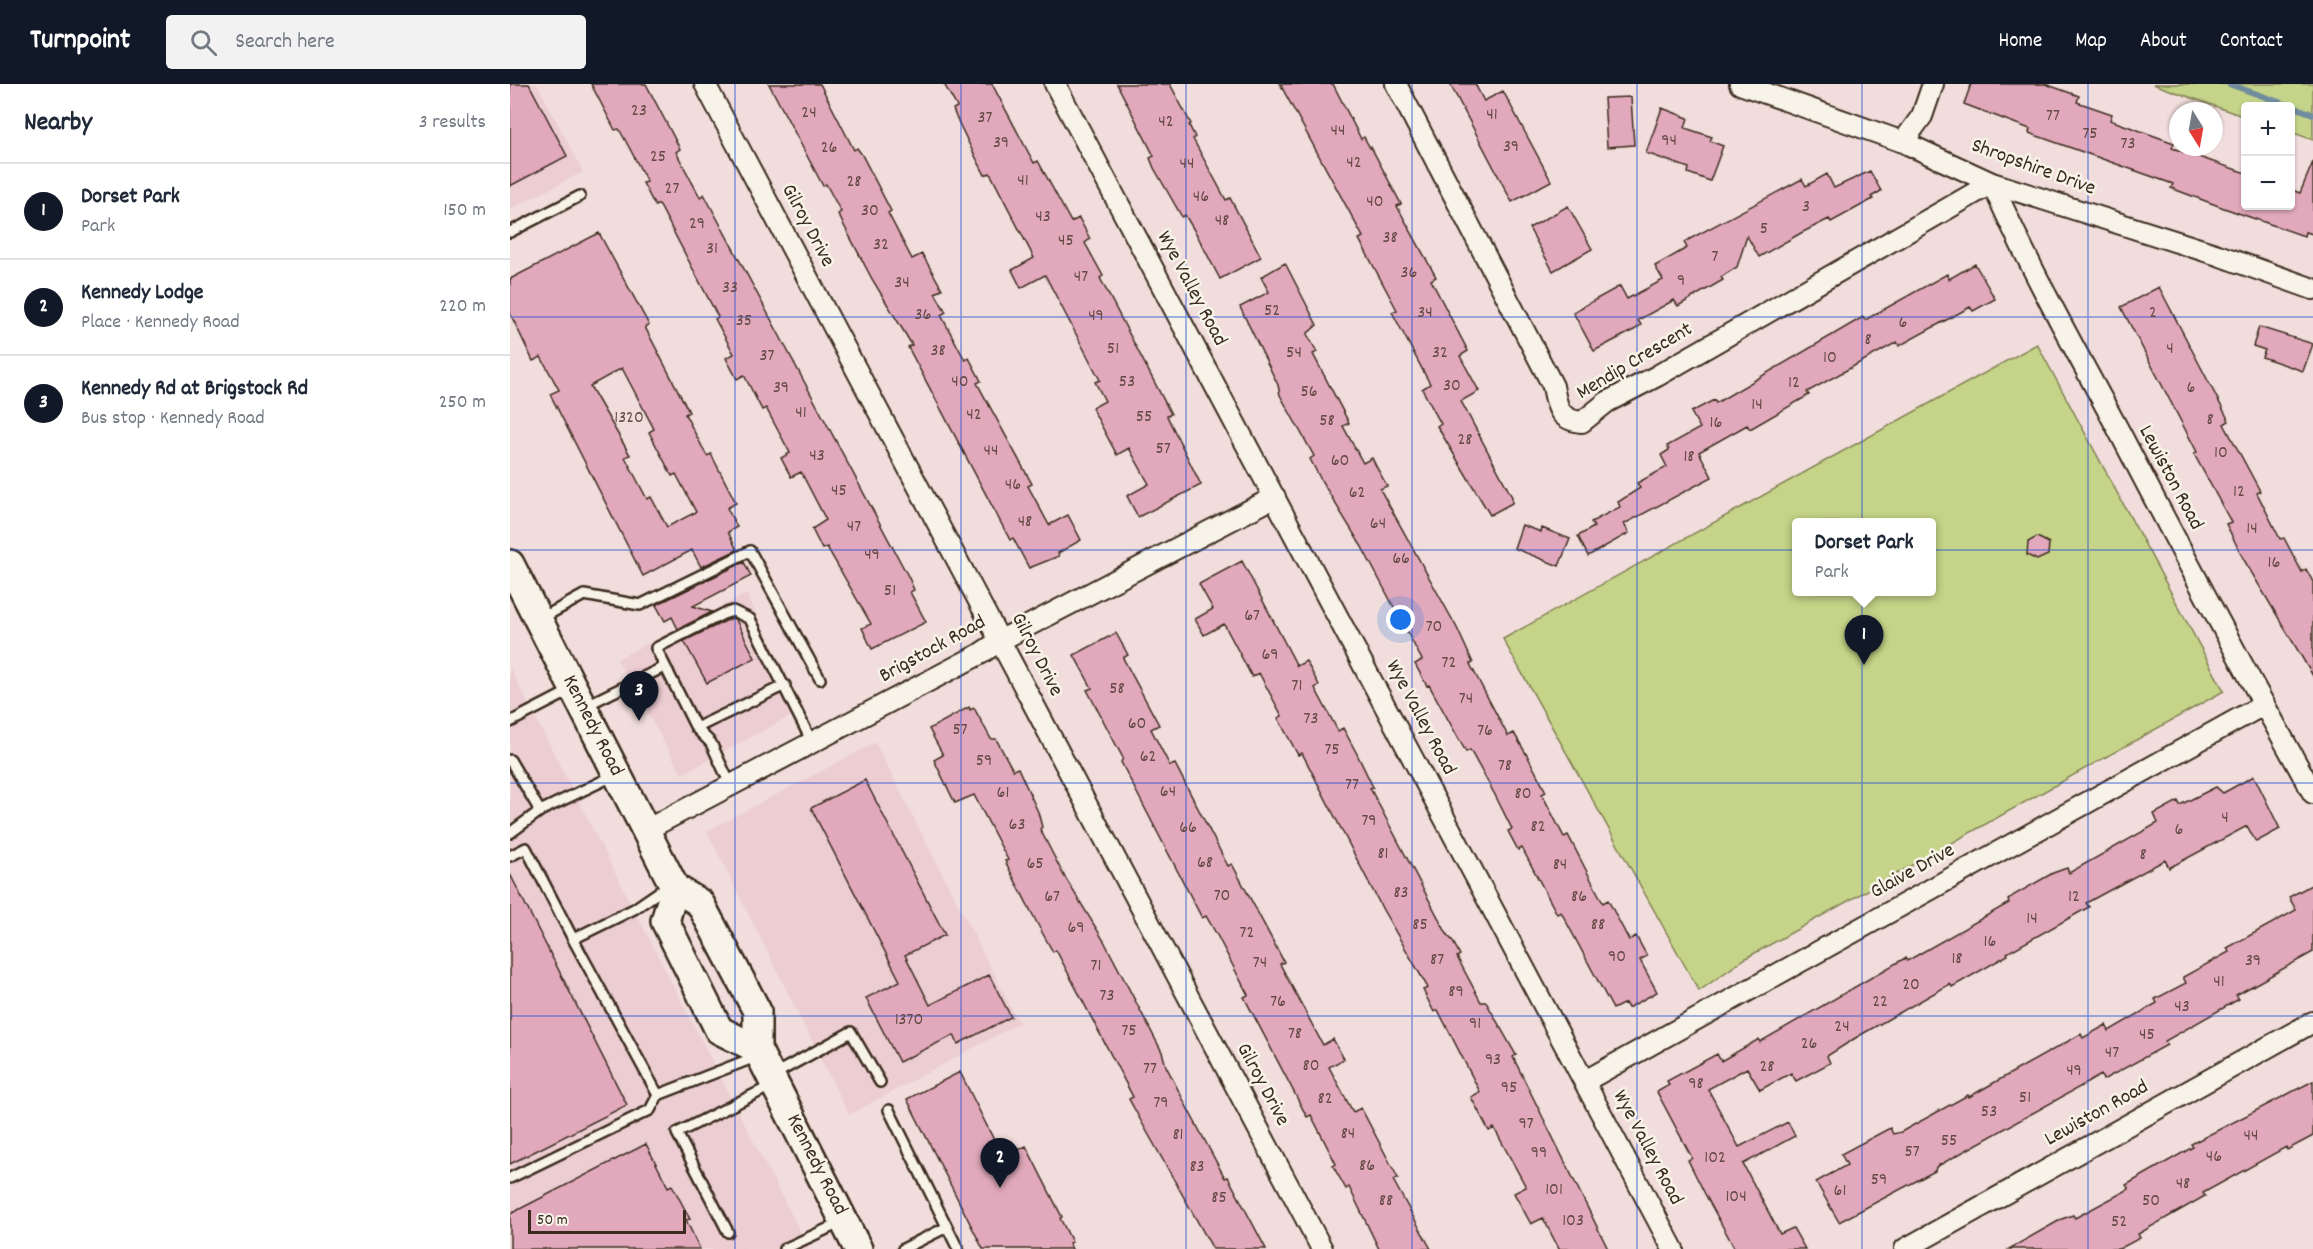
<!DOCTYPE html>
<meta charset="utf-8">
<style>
body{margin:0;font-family:Dekko,sans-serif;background:#f2f2f3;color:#1f2937}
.controls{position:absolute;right:18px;top:18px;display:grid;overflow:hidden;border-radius:6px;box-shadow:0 2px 4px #0004}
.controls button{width:54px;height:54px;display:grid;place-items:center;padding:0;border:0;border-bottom:2px solid #e0e1e3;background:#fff;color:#1f2937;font:30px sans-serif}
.compass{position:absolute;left:1659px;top:18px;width:54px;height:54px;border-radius:50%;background:#fff;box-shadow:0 2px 4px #0004;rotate:169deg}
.scale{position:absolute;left:18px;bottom:15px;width:158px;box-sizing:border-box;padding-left:6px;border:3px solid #3b2a1e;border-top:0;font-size:16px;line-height:21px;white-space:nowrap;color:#3b2a1e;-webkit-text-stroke:4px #f7f3e8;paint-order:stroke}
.you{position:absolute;left:891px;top:536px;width:21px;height:21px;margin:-15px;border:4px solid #fff;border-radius:50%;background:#1a73e8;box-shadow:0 0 0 9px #1a73e833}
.badge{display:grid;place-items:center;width:39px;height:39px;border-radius:50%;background:#111827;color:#fff;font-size:20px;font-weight:700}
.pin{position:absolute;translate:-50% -50px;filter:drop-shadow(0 2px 3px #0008)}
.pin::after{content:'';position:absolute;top:32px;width:21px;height:18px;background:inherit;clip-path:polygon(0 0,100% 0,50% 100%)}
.popup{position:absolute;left:1282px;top:434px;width:144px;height:78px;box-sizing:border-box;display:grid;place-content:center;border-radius:6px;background:#fff;filter:drop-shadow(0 2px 4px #0005);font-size:20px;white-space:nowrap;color:#747a83}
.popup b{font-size:22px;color:#1f2937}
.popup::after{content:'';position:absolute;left:50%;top:100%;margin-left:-12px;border:12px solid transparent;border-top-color:#fff}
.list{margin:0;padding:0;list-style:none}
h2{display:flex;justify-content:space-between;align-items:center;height:78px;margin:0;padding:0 24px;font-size:26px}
h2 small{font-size:20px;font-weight:400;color:#747a83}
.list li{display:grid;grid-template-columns:39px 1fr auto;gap:18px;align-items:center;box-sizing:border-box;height:96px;padding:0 24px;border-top:2px solid #e0e1e3}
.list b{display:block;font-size:22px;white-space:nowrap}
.list p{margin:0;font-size:20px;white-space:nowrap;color:#747a83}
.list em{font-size:20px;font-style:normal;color:#747a83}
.icon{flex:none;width:33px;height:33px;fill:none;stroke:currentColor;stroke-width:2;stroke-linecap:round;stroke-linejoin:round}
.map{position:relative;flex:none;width:1803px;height:1165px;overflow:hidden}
header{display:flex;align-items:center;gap:36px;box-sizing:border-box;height:84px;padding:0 30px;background:#111827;color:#fff}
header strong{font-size:28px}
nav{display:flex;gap:33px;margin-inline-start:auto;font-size:21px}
.search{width:420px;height:54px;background:#f2f2f3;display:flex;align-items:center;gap:15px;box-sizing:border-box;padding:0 21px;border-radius:6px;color:#747a83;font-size:22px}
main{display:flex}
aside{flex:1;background:#fff}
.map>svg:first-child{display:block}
.built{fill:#eccdd2}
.green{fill:#c5d488;stroke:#807f53;stroke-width:1.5;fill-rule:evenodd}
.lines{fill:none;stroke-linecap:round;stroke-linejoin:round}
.stream{stroke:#708c9e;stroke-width:6}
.building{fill:#e2a9bc;stroke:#3b2a1e;stroke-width:1.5;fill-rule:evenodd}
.service-casing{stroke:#3b2a1e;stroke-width:14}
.minor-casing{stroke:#3b2a1e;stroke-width:24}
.secondary-casing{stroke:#3b2a1e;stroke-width:32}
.service{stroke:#f7f3e8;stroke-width:9}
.minor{stroke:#f7f3e8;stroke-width:20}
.secondary{stroke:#f7f3e8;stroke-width:27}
.grid{fill:none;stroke:#1d4ed8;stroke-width:1.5;stroke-opacity:0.55}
.labels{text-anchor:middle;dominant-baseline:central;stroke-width:5;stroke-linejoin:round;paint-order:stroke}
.number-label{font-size:18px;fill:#654a46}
.street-label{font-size:21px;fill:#3b2a1e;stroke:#f7f3e8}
</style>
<header>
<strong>Turnpoint</strong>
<div class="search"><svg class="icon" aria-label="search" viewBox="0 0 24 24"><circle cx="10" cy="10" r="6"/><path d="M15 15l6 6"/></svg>Search here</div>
<nav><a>Home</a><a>Map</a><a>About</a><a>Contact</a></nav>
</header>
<main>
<aside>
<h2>Nearby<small>3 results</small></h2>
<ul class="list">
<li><span class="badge">1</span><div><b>Dorset Park</b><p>Park</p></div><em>150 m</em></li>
<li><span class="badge">2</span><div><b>Kennedy Lodge</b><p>Place · Kennedy Road</p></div><em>220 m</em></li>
<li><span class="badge">3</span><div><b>Kennedy Rd at Brigstock Rd</b><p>Bus stop · Kennedy Road</p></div><em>250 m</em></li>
</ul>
</aside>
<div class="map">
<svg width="1803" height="1165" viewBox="0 0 1803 1165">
<rect width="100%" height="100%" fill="#f1dddb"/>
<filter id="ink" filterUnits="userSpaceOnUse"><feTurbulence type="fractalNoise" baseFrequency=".0167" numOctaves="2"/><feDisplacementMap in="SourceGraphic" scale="12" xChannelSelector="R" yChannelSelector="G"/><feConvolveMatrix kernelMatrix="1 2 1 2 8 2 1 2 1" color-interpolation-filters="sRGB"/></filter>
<g filter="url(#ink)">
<path class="built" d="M0 0H27L73 88 0 125Z
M236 510 294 625 172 690 107 575Z
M0 584 224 1020 299 1165H0Z
M365 659 509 939 339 1031 197 747Z"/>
<path class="green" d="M1643 0H1803V56L1781 48 1780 22H1736L1735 33Z
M1527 260 1714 607 1236 874 1189 907 993 555ZM1286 438H1422V508H1286Z"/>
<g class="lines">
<path class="stream" d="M1719 0 1803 30"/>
</g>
<path class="building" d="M0 0H19L57 72 0 102Z
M81 0H136L170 65 166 68 190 113 194 110 399 494 404 506 400 508 416 538 362 565 352 544 361 540 317 463 312 465 302 445 316 436 291 388 281 393 271 374 280 369 256 324 252 326 234 291 227 295 216 274 224 270 205 235 208 233 149 120 145 122 133 99 137 98 119 63 109 45 105 46Z
M259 0H310L344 66 347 64 352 71 381 127 378 129 402 175 412 170 432 205 425 209 436 228 431 231 455 276 459 274 471 297 467 299 522 400 518 402 539 441 558 431 571 456 548 469 549 472 519 484 503 454 500 456 398 263 402 261 362 195 328 130 331 128 316 100 313 102Z
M434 0H482L524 79 528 77 561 138 569 134 580 155 575 159 593 192 590 194 661 330 657 332 691 401 628 433 617 412 639 400 619 364 607 371 582 324 595 317 585 298 590 296 535 191 511 204 502 186 524 174 480 89 475 91 463 68 446 33 443 25 447 23Z
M607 0H660L681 40 679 41 685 53 683 55 716 116 720 114 751 173 710 195 687 151 675 131 672 133 644 84 640 74 644 72Z
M770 0H823L851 55 854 53 860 64 861 63 891 120 887 122 926 193 921 196 958 267 950 272 969 307 951 317 1002 413V419L980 431 927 342 931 340 912 305 920 300 882 228 887 226 849 155 853 153Z
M940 0H965L974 17 993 7 1041 97 1002 118Z
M1461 0H1535L1569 12 1567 18 1602 30 1600 36 1664 59 1662 64 1736 89V122H1780L1782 106 1790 109 1803 78V150L1795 148 1794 152 1714 124 1661 104 1663 100 1519 49 1520 45 1454 20Z
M1121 13 1124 61 1097 63 1094 14Z
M1152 24 1178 34 1175 44 1202 53 1200 57 1213 62 1200 97 1178 89 1179 84 1136 69Z
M1360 87 1371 107 1361 113 1363 115 1321 138 1319 135 1291 149 1249 173 1237 152 1227 183 1211 193 1213 196 1168 222 1164 216 1128 236 1131 241 1124 246 1084 267 1063 228 1110 202 1117 215 1153 196 1145 182 1177 164 1174 158 1292 95 1296 102 1317 90 1324 104Z
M1058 122 1082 165 1043 187 1019 144Z
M89 149 139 241 135 243 179 328 175 330 197 372 201 370 226 419 217 424 227 443 218 448 227 466 191 483 182 466 133 492 40 310 49 306 31 273 23 277 0 229V195ZM112 284 144 345 139 348 162 392 166 390 186 428 157 443 141 413 137 415 115 373 120 371 80 302Z
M775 179 807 241 797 250 807 268 803 270 839 339 833 342 853 379 862 374 866 382 877 402 870 405 947 544 963 579 960 580 998 652 1004 649 1018 673 1036 708 1032 710 1054 753 1058 751 1093 819 1098 816 1119 856 1126 852 1137 872 1130 876 1147 908 1118 924 1115 919 1103 925 1051 828 1047 830 1012 764 1008 766 998 747 1002 745 985 711 960 666 956 668 919 601 917 602 905 580 912 576 852 463 811 396 800 375 804 372 770 311 768 301 730 223 759 208 751 193Z
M1465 180 1485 215 1463 227 1460 223 1389 262 1387 258 1297 308 1299 311 1240 345 1237 341 1189 368 1202 393 1114 440 1119 449 1078 472 1068 452 1084 443 1081 438 1110 423 1108 418 1130 404 1127 399 1157 383 1151 371 1159 366 1157 362 1190 344 1181 328 1204 316 1206 319 1353 233 1355 236 1437 190 1439 195Z
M1649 203 1719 337 1714 340 1750 407 1747 409 1770 455 1774 454 1792 488 1796 485 1803 498V592L1734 476 1716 440 1721 438 1684 370 1687 368 1611 223Z
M1749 243 1803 260 1793 287 1752 273 1755 266 1743 262Z
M1012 441 1031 448 1032 444 1060 455 1049 482 1004 464Z
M1527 453 1539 459 1538 471 1527 476 1517 471 1518 458Z
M732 477 787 582 796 577 809 601 805 604 828 647 833 644 846 668 863 703 860 704 938 852 942 856 950 871 947 873 971 918H976L1006 971 1003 973 1098 1165H1049L1033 1134 1021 1140 1004 1109 1016 1103 984 1044 979 1047 961 1013 970 1008 928 926 924 928 913 906 918 904 873 826 792 669 788 671 768 634 772 632 749 589 742 593 714 540 694 551 685 535 703 525 689 500Z
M234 478 241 492 183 522 202 528 168 545 162 533 155 537 146 521Z
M222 534 226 536 245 574 197 599 174 557Z
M606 549 618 571 613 574 649 641 641 645 660 682 665 680 718 782 722 780 774 878 770 880 813 961 823 955 834 975 819 983 843 1028 851 1024 888 1094 883 1096 921 1165H869L839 1103 836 1105 823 1082 826 1080 801 1031 797 1033 734 913 738 911 708 853 696 832 692 834 627 709 611 678 613 674 577 606 582 604 564 571Z
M459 623 460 626 464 624 481 655H486L503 686 508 684 528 728 532 743 530 745 553 790 594 857 652 968 656 982 679 1027 715 1094 718 1093 756 1165H703L631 1037 619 1015 623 1013 546 866 543 868 528 841 495 777 498 776 464 711 445 719 424 676 433 671 419 645Z
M1744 692 1770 745 1746 758 1737 742 1659 784 1655 776 1576 819 1579 823 1497 869 1498 871 1442 903 1440 900 1347 953 1317 972 1320 979 1286 997 1281 989 1250 1006 1237 984 1198 1005 1229 1063 1278 1038 1285 1052 1233 1080 1270 1150 1283 1144 1295 1165H1225L1195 1110 1178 1076 1182 1074 1147 1008 1159 1001 1157 997 1207 970 1211 977 1249 955 1250 958 1395 874 1397 877 1499 819 1498 816 1504 811 1543 789 1557 784 1559 789 1648 739 1644 730 1668 717 1670 721 1706 703 1713 709Z
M355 696 435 851 395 871 420 921 479 891 501 933 448 960 444 951 389 978 356 914 390 897 301 724Z
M0 790 117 1021 0 1080Z
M1803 800V868L1726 911 1729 915 1655 957 1657 961 1593 996 1591 991 1426 1083 1425 1087 1329 1138 1306 1098 1337 1081 1331 1070 1380 1044 1383 1050 1391 1048 1458 1011 1459 1013 1480 1001 1571 950 1573 954 1596 941 1599 947 1647 919 1645 915 1676 899 1673 893 1719 868 1717 864 1786 826 1779 813Z
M450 988 493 1074 516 1062 552 1133 550 1134 562 1158 559 1159 562 1165H473L397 1015Z
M1803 997V1052L1777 1066 1776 1063 1693 1109 1695 1112 1628 1150 1630 1154 1609 1165H1499L1552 1135 1563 1131 1565 1134 1619 1105 1616 1101 1683 1063 1681 1060Z
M136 1060 158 1103 162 1101 180 1135 176 1136 190 1165H0V1130Z"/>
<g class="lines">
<g class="service-casing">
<path id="service" d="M0 148 70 112
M30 535 74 511 130 521 240 467 310 595
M75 622 154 583
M0 638 62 606
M186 644 275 601
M0 676 30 727 105 691
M220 700 201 659 186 644 146 564 213 530 223 527 240 535 302 658
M0 749 30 727
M0 772 16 764 63 855
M159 801 124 825 63 855 148 1011 248 972
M263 991 341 948 370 998
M379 1026 448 1165
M0 1094 140 1026 148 1011
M218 1148 167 1049 263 1001
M274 1165 332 1138
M393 1165 437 1143"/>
</g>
<g class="minor-casing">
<path id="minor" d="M195 0 812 1165
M545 0 1163 1165
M886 0 1043 302C1047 322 1048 336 1072 338L1097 318 1147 292 1482 99
M1230 0 1393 58 1482 99 1708 171 1803 205
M1393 58 1412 32 1423 0
M1482 99C1520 185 1566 267 1610 349 1673 470 1736 590 1803 709
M136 746 470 570 491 556 765 413
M1075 997 1753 621
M1395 1165 1803 938"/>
</g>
<g class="secondary-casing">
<path id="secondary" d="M0 480 165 804 190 819 247 927V965L348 1165
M165 804 155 837 209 946 247 965"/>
</g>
<use href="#service" class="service"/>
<use href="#minor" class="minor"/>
<use href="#secondary" class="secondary"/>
</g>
</g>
<path class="grid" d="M225 0V1165M451 0V1165M676 0V1165M902 0V1165M1127 0V1165M1352 0V1165M1578 0V1165M0 233H1803M0 466H1803M0 699H1803M0 932H1803"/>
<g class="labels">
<g class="number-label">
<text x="129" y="27">23</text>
<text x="299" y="29">24</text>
<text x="982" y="31">41</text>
<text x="1543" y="32">77</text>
<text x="475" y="34">37</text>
<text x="656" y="38">42</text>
<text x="828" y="47">44</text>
<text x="1580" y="50">75</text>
<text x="1159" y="57">94</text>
<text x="491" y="59">39</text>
<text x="1618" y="60">73</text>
<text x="1001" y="63">39</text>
<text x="319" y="64">26</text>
<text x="148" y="73">25</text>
<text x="844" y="79">42</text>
<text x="677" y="80">44</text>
<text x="513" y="97">41</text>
<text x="344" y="98">28</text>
<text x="162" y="105">27</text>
<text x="691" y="113">46</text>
<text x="865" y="118">40</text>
<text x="1296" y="123">3</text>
<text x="360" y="127">30</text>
<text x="533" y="133">43</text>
<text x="712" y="137">48</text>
<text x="187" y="140">29</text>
<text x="1254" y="145">5</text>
<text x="880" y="154">38</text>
<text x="556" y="157">45</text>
<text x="371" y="161">32</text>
<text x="202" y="165">31</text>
<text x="1205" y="173">7</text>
<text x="899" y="189">36</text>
<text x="571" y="193">47</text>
<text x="1171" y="197">9</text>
<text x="392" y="199">34</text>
<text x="220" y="204">33</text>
<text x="762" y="227">52</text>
<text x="915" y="229">34</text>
<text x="1643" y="229">2</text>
<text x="413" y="231">36</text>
<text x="586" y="232">49</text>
<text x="234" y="237">35</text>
<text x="1393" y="239">6</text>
<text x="1358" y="256">8</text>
<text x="603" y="265">51</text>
<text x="1660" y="265">4</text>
<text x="428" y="267">38</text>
<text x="784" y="269">54</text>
<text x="930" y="269">32</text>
<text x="257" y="272">37</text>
<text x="1320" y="274">10</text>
<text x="450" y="298">40</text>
<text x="617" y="298">53</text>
<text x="1284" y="299">12</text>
<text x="942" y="302">30</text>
<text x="271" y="304">39</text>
<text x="1681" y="304">6</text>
<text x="799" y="308">56</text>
<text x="1247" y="321">14</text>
<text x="291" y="329">41</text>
<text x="464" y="331">42</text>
<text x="634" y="333">55</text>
<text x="119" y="334">1320</text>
<text x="1700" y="336">8</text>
<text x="817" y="337">58</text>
<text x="1206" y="339">16</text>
<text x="955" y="356">28</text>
<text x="653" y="365">57</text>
<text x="481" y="367">44</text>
<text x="1711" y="369">10</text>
<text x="307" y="372">43</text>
<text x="1179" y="373">18</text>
<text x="830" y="377">60</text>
<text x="503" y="401">46</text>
<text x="329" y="407">45</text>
<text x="1729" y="408">12</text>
<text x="847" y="409">62</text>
<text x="515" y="438">48</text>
<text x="868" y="440">64</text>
<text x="344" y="443">47</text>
<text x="1742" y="445">14</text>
<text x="362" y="471">49</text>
<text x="891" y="475">66</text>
<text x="1764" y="479">16</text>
<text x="380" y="507">51</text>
<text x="742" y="532">67</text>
<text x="924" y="543">70</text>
<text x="760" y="571">69</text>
<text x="939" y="579">72</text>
<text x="787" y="602">71</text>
<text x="607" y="605">58</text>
<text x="956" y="615">74</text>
<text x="801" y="635">73</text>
<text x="627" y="640">60</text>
<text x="450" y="646">57</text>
<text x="975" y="647">76</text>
<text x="822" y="666">75</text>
<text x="638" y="673">62</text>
<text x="474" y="677">59</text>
<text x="995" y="682">78</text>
<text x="842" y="701">77</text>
<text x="658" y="708">64</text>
<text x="493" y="709">61</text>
<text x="1013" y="710">80</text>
<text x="1715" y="734">4</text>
<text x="859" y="737">79</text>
<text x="507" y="741">63</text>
<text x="1028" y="743">82</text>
<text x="678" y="744">66</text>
<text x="1669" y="746">6</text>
<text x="873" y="770">81</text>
<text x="1633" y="771">8</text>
<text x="695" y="779">68</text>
<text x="525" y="780">65</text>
<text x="1050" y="781">84</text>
<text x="891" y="809">83</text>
<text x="712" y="812">70</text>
<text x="542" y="813">67</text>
<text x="1069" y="813">86</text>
<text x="1564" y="813">12</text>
<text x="1522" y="835">14</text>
<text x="910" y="841">85</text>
<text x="1088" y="841">88</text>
<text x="566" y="844">69</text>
<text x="737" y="849">72</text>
<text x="1480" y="858">16</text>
<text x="1107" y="873">90</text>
<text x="1447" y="875">18</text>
<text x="927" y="876">87</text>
<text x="1743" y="877">39</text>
<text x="750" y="879">74</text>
<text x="586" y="882">71</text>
<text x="1709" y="898">41</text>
<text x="1401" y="901">20</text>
<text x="946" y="908">89</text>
<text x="597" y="912">73</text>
<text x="768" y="918">76</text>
<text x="1370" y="918">22</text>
<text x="1672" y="923">43</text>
<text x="399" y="936">1370</text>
<text x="965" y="940">91</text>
<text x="1332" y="943">24</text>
<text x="619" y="947">75</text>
<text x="785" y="950">78</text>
<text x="1637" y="951">45</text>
<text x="1299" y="960">26</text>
<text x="1602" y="969">47</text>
<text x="983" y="976">93</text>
<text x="801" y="982">80</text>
<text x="1257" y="983">28</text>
<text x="640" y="985">77</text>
<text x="1564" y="987">49</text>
<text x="1186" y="1000">98</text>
<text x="999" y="1004">95</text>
<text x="1515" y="1014">51</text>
<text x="815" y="1015">82</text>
<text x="651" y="1019">79</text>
<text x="1479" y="1028">53</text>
<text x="1016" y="1040">97</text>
<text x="838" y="1050">84</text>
<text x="668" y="1051">81</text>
<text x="1741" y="1052">44</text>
<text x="1439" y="1057">55</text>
<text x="1402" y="1068">57</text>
<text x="1029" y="1069">99</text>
<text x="1704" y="1073">46</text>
<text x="1205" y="1074">102</text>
<text x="857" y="1082">86</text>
<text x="687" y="1083">83</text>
<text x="1369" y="1096">59</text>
<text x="1673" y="1100">48</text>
<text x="1044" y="1106">101</text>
<text x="1330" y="1107">61</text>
<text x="1226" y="1113">104</text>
<text x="709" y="1114">85</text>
<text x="876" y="1117">88</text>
<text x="1641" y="1117">50</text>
<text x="1063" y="1137">103</text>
<text x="1609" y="1138">52</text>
</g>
<g class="street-label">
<text transform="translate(1523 84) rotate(20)">Shropshire Drive</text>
<text transform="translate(297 142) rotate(62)">Gilroy Drive</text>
<text transform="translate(681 205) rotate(62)">Wye Valley Road</text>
<text transform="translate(1125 278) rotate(-31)">Mendip Crescent</text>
<text transform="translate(1660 394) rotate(62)">Lewiston Road</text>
<text transform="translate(423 566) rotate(-29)">Brigstock Road</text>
<text transform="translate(526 571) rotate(63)">Gilroy Drive</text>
<text transform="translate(910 634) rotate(62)">Wye Valley Road</text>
<text transform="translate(82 642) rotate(63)">Kennedy Road</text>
<text transform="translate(1403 788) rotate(-29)">Glaive Drive</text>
<text transform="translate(752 1001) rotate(62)">Gilroy Drive</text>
<text transform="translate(1587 1030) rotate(-29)">Lewiston Road</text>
<text transform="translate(1137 1064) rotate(62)">Wye Valley Road</text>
<text transform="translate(306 1081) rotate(63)">Kennedy Road</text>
</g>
</g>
</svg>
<div class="controls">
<button>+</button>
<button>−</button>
</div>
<svg class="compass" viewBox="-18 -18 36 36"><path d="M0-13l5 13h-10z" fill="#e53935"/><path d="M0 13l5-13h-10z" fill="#747a83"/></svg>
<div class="scale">50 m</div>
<div class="you"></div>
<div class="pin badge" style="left:1354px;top:581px">1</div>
<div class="popup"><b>Dorset Park</b>Park</div>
<div class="pin badge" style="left:490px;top:1104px">2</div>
<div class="pin badge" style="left:129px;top:637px">3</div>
</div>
</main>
